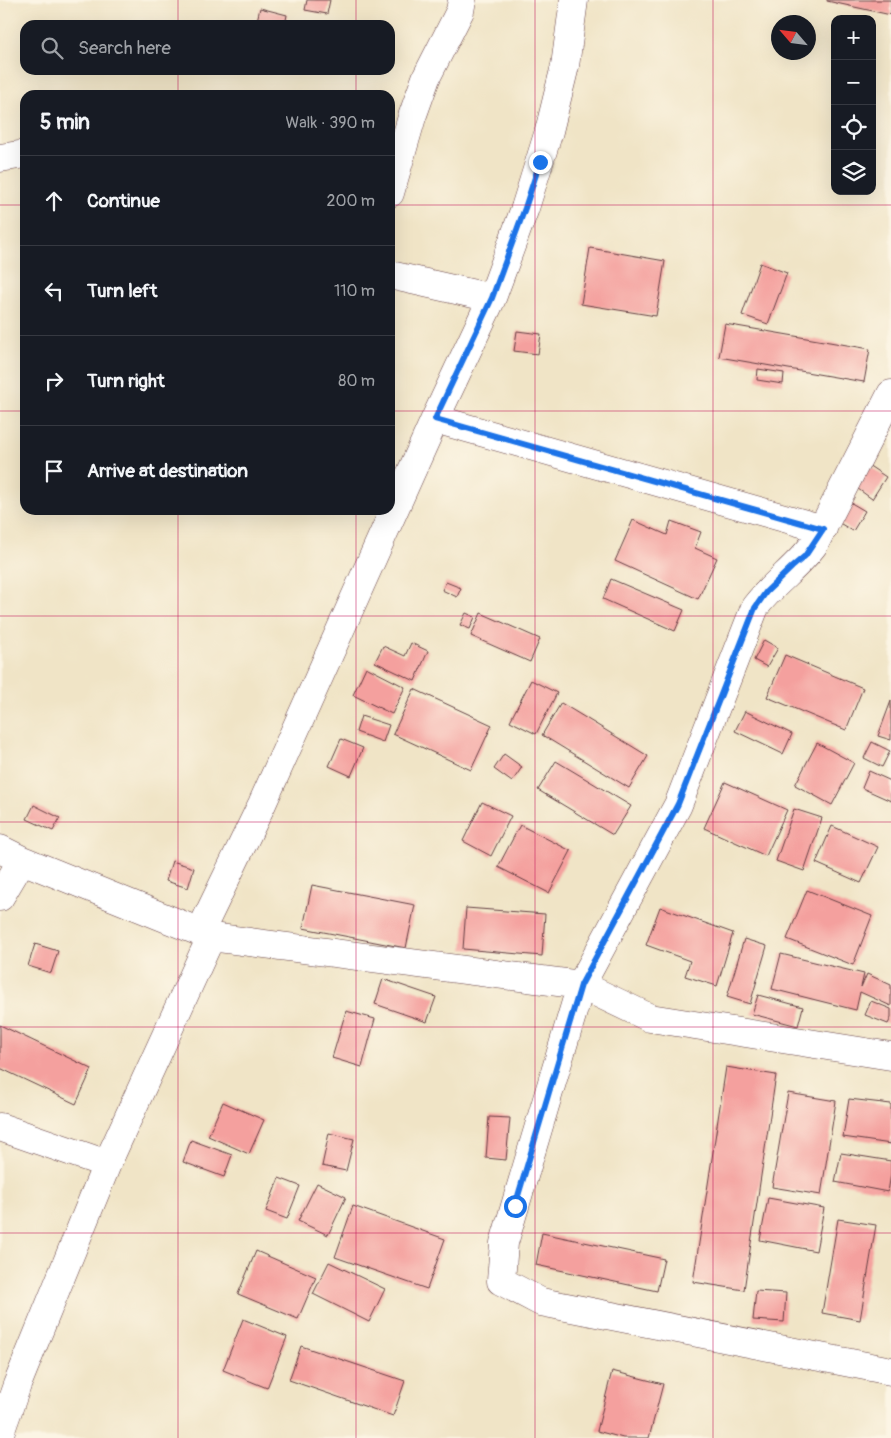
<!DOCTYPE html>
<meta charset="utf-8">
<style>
body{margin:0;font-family:Pangolin,sans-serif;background:#242831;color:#f1f3f6}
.controls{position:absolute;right:15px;top:15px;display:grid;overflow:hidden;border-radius:10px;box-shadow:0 5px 20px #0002}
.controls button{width:45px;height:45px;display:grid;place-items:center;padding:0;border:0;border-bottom:1px solid #363941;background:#171b24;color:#f1f3f6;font:25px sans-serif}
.compass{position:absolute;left:771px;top:15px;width:45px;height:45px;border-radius:50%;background:#171b24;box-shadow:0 5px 20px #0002;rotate:298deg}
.stop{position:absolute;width:15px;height:15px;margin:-11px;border:4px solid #1a73e8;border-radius:50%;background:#fff}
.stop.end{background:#1a73e8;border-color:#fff;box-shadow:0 1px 5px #0008}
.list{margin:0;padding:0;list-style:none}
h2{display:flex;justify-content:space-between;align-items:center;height:65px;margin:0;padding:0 20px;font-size:21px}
h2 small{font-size:16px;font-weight:400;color:#9ea1a6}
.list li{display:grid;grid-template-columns:32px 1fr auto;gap:15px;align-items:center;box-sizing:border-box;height:90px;padding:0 20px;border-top:1px solid #363941}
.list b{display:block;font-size:19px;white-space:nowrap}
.list em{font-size:16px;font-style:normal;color:#9ea1a6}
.icon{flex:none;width:28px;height:28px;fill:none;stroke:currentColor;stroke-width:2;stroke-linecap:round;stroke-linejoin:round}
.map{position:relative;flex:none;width:891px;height:1438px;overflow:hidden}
.search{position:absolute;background:#171b24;box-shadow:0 5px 20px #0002;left:20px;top:20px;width:375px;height:55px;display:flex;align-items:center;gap:12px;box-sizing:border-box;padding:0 18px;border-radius:15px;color:#9ea1a6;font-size:19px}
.panel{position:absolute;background:#171b24;box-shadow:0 5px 20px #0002;left:20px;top:90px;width:375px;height:425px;border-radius:15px}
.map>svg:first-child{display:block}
.building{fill:#f4a09e}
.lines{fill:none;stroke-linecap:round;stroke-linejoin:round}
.minor-casing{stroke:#633d42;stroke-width:29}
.minor{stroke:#fff;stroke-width:28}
.route{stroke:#1a73e8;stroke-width:6}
.grid{fill:none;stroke:#c2185b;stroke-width:1;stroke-opacity:0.55}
</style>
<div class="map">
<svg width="891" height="1438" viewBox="0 0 891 1438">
<rect width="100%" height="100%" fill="#fcf5e5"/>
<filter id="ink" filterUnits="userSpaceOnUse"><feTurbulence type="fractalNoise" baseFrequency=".02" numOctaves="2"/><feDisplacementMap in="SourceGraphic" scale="10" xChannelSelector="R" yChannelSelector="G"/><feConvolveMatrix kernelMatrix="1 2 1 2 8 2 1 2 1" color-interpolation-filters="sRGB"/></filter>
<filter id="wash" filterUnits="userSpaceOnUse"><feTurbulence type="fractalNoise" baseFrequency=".0096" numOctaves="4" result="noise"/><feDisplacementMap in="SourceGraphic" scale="20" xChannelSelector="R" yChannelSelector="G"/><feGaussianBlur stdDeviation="1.12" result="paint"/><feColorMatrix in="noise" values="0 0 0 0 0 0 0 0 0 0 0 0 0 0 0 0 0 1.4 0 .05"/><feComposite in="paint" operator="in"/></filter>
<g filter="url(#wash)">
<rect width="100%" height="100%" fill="#f0e4c6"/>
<g id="blocks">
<path class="building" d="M307 0H330L327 14 305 10Z
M827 0H891V15L827 1Z
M260 8 287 15 285 25H256Z
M590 248 665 261 656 316 581 304Z
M760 263 787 273 768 324 742 315Z
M725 324 870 349 864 382 719 357Z
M517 331 541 334 538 354 514 351Z
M758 369 784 373 783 384 757 380Z
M868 465 886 477 872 499 854 486Z
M848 501 865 511 853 531 836 521Z
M633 520 667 535 671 521 701 532 695 548 717 558 698 599 615 561Z
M611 579 684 610 675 631 603 599Z
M446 582 461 588 457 597 442 590Z
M466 613 475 617 470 629 460 625Z
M481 613 540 639 530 662 471 636Z
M764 640 778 648 767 667 754 660Z
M411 643 428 651 415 681 375 662 383 646 405 656Z
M785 655 863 688 846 730 767 697Z
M366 667 405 687 392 714 353 695Z
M531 680 557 693 536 734 510 721Z
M414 689 492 725 471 770 393 734Z
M891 701V740L878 736Z
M561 703 648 756 629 788 542 735Z
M745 711 792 734 783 754 735 731Z
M361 716 389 725 383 742 356 732Z
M341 739 363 748 351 776 329 766Z
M872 742 890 751 882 767 864 758Z
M817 743 854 763 832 805 795 785Z
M504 754 522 767 512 782 494 769Z
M556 761 631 806 613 835 538 790Z
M869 771 891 781V801L862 788Z
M725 782 787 810 766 856 704 828Z
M482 802 511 816 491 856 463 841Z
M34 805 60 818 53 831 27 819Z
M794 809 822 818 804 871 776 861Z
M520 825 571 851 549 893 498 867Z
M832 826 878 847 861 883 816 863Z
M172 861 194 868 188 888 166 881Z
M312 885 415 905 406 948 303 928Z
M807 890 872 916 853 965 787 939Z
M660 907 733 933 717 986 685 976 690 961 646 945Z
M466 908 545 914 542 956 463 949Z
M744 939 767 946 750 1004 727 997Z
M35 944 58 951 51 973 28 966Z
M781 954 864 974 861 987 867 974 891 985V1006L860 992 856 1010 772 989Z
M383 979 436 997 427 1022 375 1004Z
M758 995 803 1007 798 1026 752 1014Z
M871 1001 891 1009V1018L888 1024 865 1015Z
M346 1011 375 1019 362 1067 332 1058Z
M0 1025 92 1069 76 1104 0 1068Z
M726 1067 776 1075 744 1290 693 1282Z
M788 1093 836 1101 821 1195 772 1187Z
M849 1099 891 1104V1144L843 1137Z
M223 1102 264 1120 249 1154 208 1136Z
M489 1117 510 1118 506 1160 486 1158Z
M329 1133 354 1139 346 1171 322 1166Z
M191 1140 232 1155 224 1177 183 1162Z
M841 1153 891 1161V1174L888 1192 835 1182Z
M279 1178 300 1186 287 1219 266 1211Z
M317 1183 346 1197 328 1235 298 1221Z
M768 1198 824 1208 816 1251 760 1240Z
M353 1206 445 1239 427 1289 335 1257Z
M838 1219 876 1225 860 1320 822 1313Z
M542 1233 664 1259 657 1291 536 1265Z
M256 1251 316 1277 298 1319 238 1294Z
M329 1262 385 1289 369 1322 313 1294Z
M756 1291 786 1293 784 1322 753 1320Z
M243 1319 287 1337 267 1388 223 1370Z
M301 1346 405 1381 393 1416 289 1380Z
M612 1371 663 1384 649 1438H623L597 1431Z"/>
</g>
</g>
<g filter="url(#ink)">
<use href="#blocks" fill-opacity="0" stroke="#633d42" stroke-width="1"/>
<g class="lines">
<g class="minor-casing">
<path id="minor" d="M0 158 25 154
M390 193 412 117 426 78 460 11 462 0
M390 275 492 298
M891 394 815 543C798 567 773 583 755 607L678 805 581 985 504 1243 501 1281 541 1302 891 1371
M435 419 823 529
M0 849 22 860 200 932
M0 897 22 860
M211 937 581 985 650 1018 891 1056
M0 1127 107 1164
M0 1433 17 1385 107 1164 211 937 200 932 262 804 435 419 492 298 525 208 549 131 565 66 574 0"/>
</g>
<use href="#minor" class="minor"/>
</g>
</g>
<g class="lines" filter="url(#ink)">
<path class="route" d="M515 1206 581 985 678 804 755 608 766 592 792 567 805 556 823 529 435 419 492 298 525 208 540 162"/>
</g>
<path class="grid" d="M178 0V25M356 0V25M535 0V1438M713 0V1438M178 70V95M356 70V95M0 205H25M390 205H891M0 411H25M390 411H891M178 510V1438M356 510V1438M0 616H891M0 822H891M0 1027H891M0 1233H891"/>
</svg>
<div class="controls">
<button>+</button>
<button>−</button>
<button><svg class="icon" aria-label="locate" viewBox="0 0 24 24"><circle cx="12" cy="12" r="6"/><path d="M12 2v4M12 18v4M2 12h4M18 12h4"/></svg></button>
<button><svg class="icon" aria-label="layers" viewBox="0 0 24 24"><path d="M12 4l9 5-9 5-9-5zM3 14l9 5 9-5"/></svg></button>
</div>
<svg class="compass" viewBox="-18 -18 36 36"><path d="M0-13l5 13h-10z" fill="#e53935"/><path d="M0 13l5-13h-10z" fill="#9ea1a6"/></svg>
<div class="stop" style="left:515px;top:1206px"></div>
<div class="stop end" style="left:540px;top:162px"></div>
<div class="search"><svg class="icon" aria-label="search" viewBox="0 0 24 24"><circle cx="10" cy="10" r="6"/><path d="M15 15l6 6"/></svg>Search here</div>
<section class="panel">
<h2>5 min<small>Walk · 390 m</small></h2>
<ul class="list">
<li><svg class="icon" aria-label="ahead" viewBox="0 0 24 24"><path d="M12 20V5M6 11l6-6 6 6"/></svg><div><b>Continue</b></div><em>200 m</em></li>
<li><svg class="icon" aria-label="left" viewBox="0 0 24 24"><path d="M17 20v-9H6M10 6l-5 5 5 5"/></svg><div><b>Turn left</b></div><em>110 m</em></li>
<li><svg class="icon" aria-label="right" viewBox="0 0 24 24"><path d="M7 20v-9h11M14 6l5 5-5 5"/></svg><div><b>Turn right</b></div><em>80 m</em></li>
<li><svg class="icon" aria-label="arrive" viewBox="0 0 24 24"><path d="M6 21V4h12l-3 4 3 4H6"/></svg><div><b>Arrive at destination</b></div></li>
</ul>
</section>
</div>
